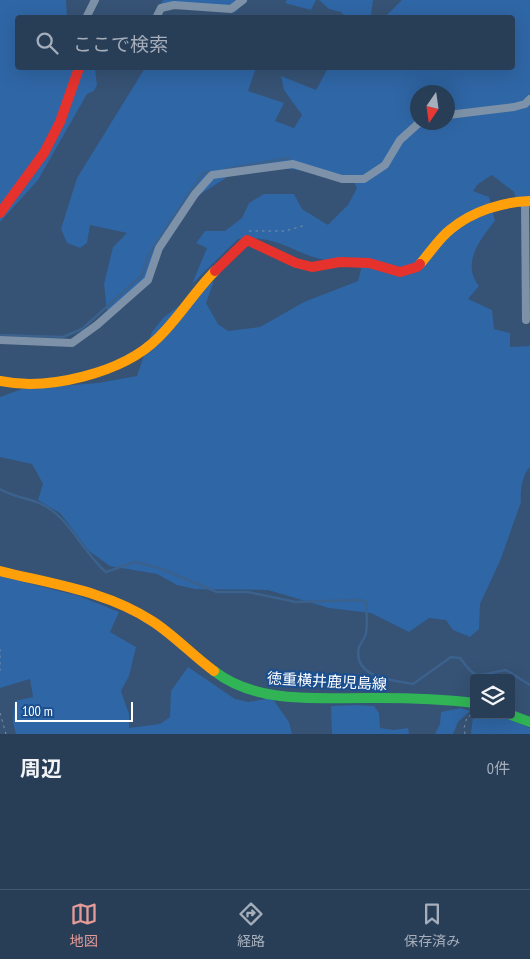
<!DOCTYPE html>
<html lang="ja">
<meta charset="utf-8">
<style>
body{margin:0;font-family:"PT Sans Narrow","Noto Sans JP",sans-serif;background:#344961;color:#f1f3f6}
.controls{position:absolute;right:15px;bottom:15px;display:grid;overflow:hidden;border-radius:5px;box-shadow:0 5px 20px #0002}
.controls button{width:45px;height:45px;display:grid;place-items:center;padding:0;border:0;border-bottom:1px solid #44576d;background:#283e57;color:#f1f3f6;font:25px sans-serif}
.compass{position:absolute;left:410px;top:85px;width:45px;height:45px;border-radius:50%;background:#283e57;box-shadow:0 5px 20px #0002;rotate:193deg}
.scale{position:absolute;left:15px;bottom:12px;width:118px;box-sizing:border-box;padding-left:5px;border:2px solid #fff;border-top:0;font-size:14px;line-height:18px;white-space:nowrap;color:#fff;-webkit-text-stroke:4px #1b4f8f;paint-order:stroke}
.list{margin:0;padding:0;list-style:none}
h2{display:flex;justify-content:space-between;align-items:center;height:65px;margin:0;padding:0 20px;font-size:21px}
h2 small{font-size:16px;font-weight:400;color:#a5aeba}
.icon{flex:none;width:28px;height:28px;fill:none;stroke:currentColor;stroke-width:2;stroke-linecap:round;stroke-linejoin:round}
.map{position:relative;flex:none;width:530px;height:734px;overflow:hidden}
.search{position:absolute;background:#283e57;box-shadow:0 5px 20px #0002;left:15px;right:15px;top:15px;height:55px;display:flex;align-items:center;gap:12px;box-sizing:border-box;padding:0 18px;border-radius:5px;color:#a5aeba;font-size:19px}
.sheet{height:155px;background:#283e57}
nav{display:flex;justify-content:space-around;align-items:center;box-sizing:border-box;height:70px;border-top:1px solid #44576d;background:#283e57;font-size:14px;color:#a5aeba}
nav a{display:grid;justify-items:center;gap:2px}
nav .on{color:#e69b98}
.map>svg:first-child{display:block}
.green{fill:#2f66a5;fill-rule:evenodd}
.lines{fill:none;stroke-linecap:round;stroke-linejoin:round}
.stream{stroke:#3b618d;stroke-width:2.5}
.path{stroke:#7d92a8;stroke-width:1;stroke-dasharray:2.5 4;stroke-linecap:butt}
.street{stroke:#7d92a8;stroke-width:8}
.fast{stroke:#30b455;stroke-width:10}
.slow{stroke:#ff9f0a;stroke-width:10}
.jam{stroke:#e5322d;stroke-width:10}
.labels{text-anchor:middle;dominant-baseline:central;stroke-width:4.5;stroke-linejoin:round;paint-order:stroke}
.street-label{font-size:15px;fill:#fff;stroke:#1b4f8f}
</style>
<div class="map">
<svg width="530" height="734" viewBox="0 0 530 734">
<rect width="100%" height="100%" fill="#365274"/>
<path class="green" d="M0 0H66L67 17 18 18V68H95L97 85 94 91 87 94 38 180 0 222Z
M163 0H240L243 3 236 12 171 8 153 16Z
M287 0H316L311 10 285 3Z
M319 0H373L371 15 375 17H346L341 12 329 9Z
M402 0H530V209L518 207 514 192 492 175 478 184 473 191 489 197 495 221C480 239 461 264 479 286L468 299 492 310 494 329 510 333V347L530 346V467C522 475 520 491 521 502L500 561 480 604 479 629 470 637 453 630 446 620 429 618 409 632 371 613 329 608 268 590 195 589 177 585 157 574 110 566 89 551 60 513 38 500 43 484 32 464 0 457V397L22 389 98 383 137 376 152 332 164 317 214 281 206 303 218 324 228 331 260 327 304 302 358 281 361 269 357 258C347 259 335 262 325 260 289 252 280 235 238 239L192 284 207 248 196 243 205 231H225L242 218 249 203 264 194H294L302 209 328 225 348 205 357 188 352 178 262 165 232 174 199 195 170 235 155 265 132 296 107 311 104 284 113 247 127 233 90 225 87 243 80 248 67 243 61 229 77 178 145 68H256L248 91 284 103 275 121 294 128 302 115 284 90 281 76 316 90 328 68H512V18L385 17ZM418 92H448V122H418Z
M0 576 79 596 119 612 110 632 136 647 129 676 121 691 129 714V728L160 724 170 717 171 691 188 667 235 699 248 702 272 698 289 722 292 734H16L13 722 15 701 33 697 30 679 0 688Z
M356 705 374 706 379 713 380 728 394 730 408 728 409 734H332L331 706Z
M461 708 470 711 458 722 453 734H435L440 724 441 712Z
M485 715C502 715 515 722 530 728V734H471L473 716 483 718Z"/>
<g class="lines">
<path class="stream" d="M226 169 289 158
M0 335 63 337 82 329 142 275 148 256 203 173 211 172
M0 489C14 498 33 498 47 507 71 522 84 553 106 572L135 562 159 568 217 592H248L296 602 361 600 366 602C366 612 368 624 366 633 365 638 361 643 359 647 352 678 393 680 413 684L451 657 460 658C479 684 477 674 506 670L530 685"/>
<path class="path" d="M249 231H285L306 225
M0 649V674
M0 713 6 734
M465 734 464 728 467 717 474 714"/>
<path class="street" d="M86 18 95 0
M156 18 161 8 174 5 231 9 243 0
M448 115 514 107 525 104 530 99
M525 201 526 320
M0 340 72 343 97 325 148 280 159 248 195 194 212 175 293 164 342 179H364L385 165 400 140 420 122"/>
<path class="fast" d="M214 671C259 706 324 697 378 698 410 698 442 699 474 703
M511 715 530 722"/>
<path class="slow" d="M420 264C430 253 439 238 451 229 473 211 502 202 530 201
M0 381C48 391 123 373 158 338 179 318 194 292 215 271
M0 571C51 584 107 591 152 621 174 635 192 655 214 671"/>
<path class="jam" d="M0 213 44 153 60 122 79 68
M215 271 247 240 296 263 312 267 340 262 369 263 400 272 417 267 420 264"/>
</g>
<g class="labels">
<g class="street-label">
<text transform="translate(327 681) rotate(3)">徳重横井鹿児島線</text>
</g>
</g>
</svg>
<div class="controls">
<button><svg class="icon" aria-label="layers" viewBox="0 0 24 24"><path d="M12 4l9 5-9 5-9-5zM3 14l9 5 9-5"/></svg></button>
</div>
<svg class="compass" viewBox="-18 -18 36 36"><path d="M0-13l5 13h-10z" fill="#e53935"/><path d="M0 13l5-13h-10z" fill="#a5aeba"/></svg>
<div class="scale">100 m</div>
<div class="search"><svg class="icon" aria-label="search" viewBox="0 0 24 24"><circle cx="10" cy="10" r="6"/><path d="M15 15l6 6"/></svg>ここで検索</div>
</div>
<section class="sheet">
<h2>周辺<small>0件</small></h2>
<ul class="list">
</ul>
</section>
<nav>
<a class="on"><svg class="icon" aria-label="map" viewBox="0 0 24 24"><path d="M3 6l6-2 6 2 6-2v14l-6 2-6-2-6 2zM9 4v14M15 6v14"/></svg>地図</a>
<a><svg class="icon" aria-label="directions" viewBox="0 0 24 24"><path d="M12 3l9 9-9 9-9-9zM9 14v-3h6M13 9l2 2-2 2"/></svg>経路</a>
<a><svg class="icon" aria-label="saved" viewBox="0 0 24 24"><path d="M7 4h10v16l-5-4-5 4z"/></svg>保存済み</a>
</nav>
